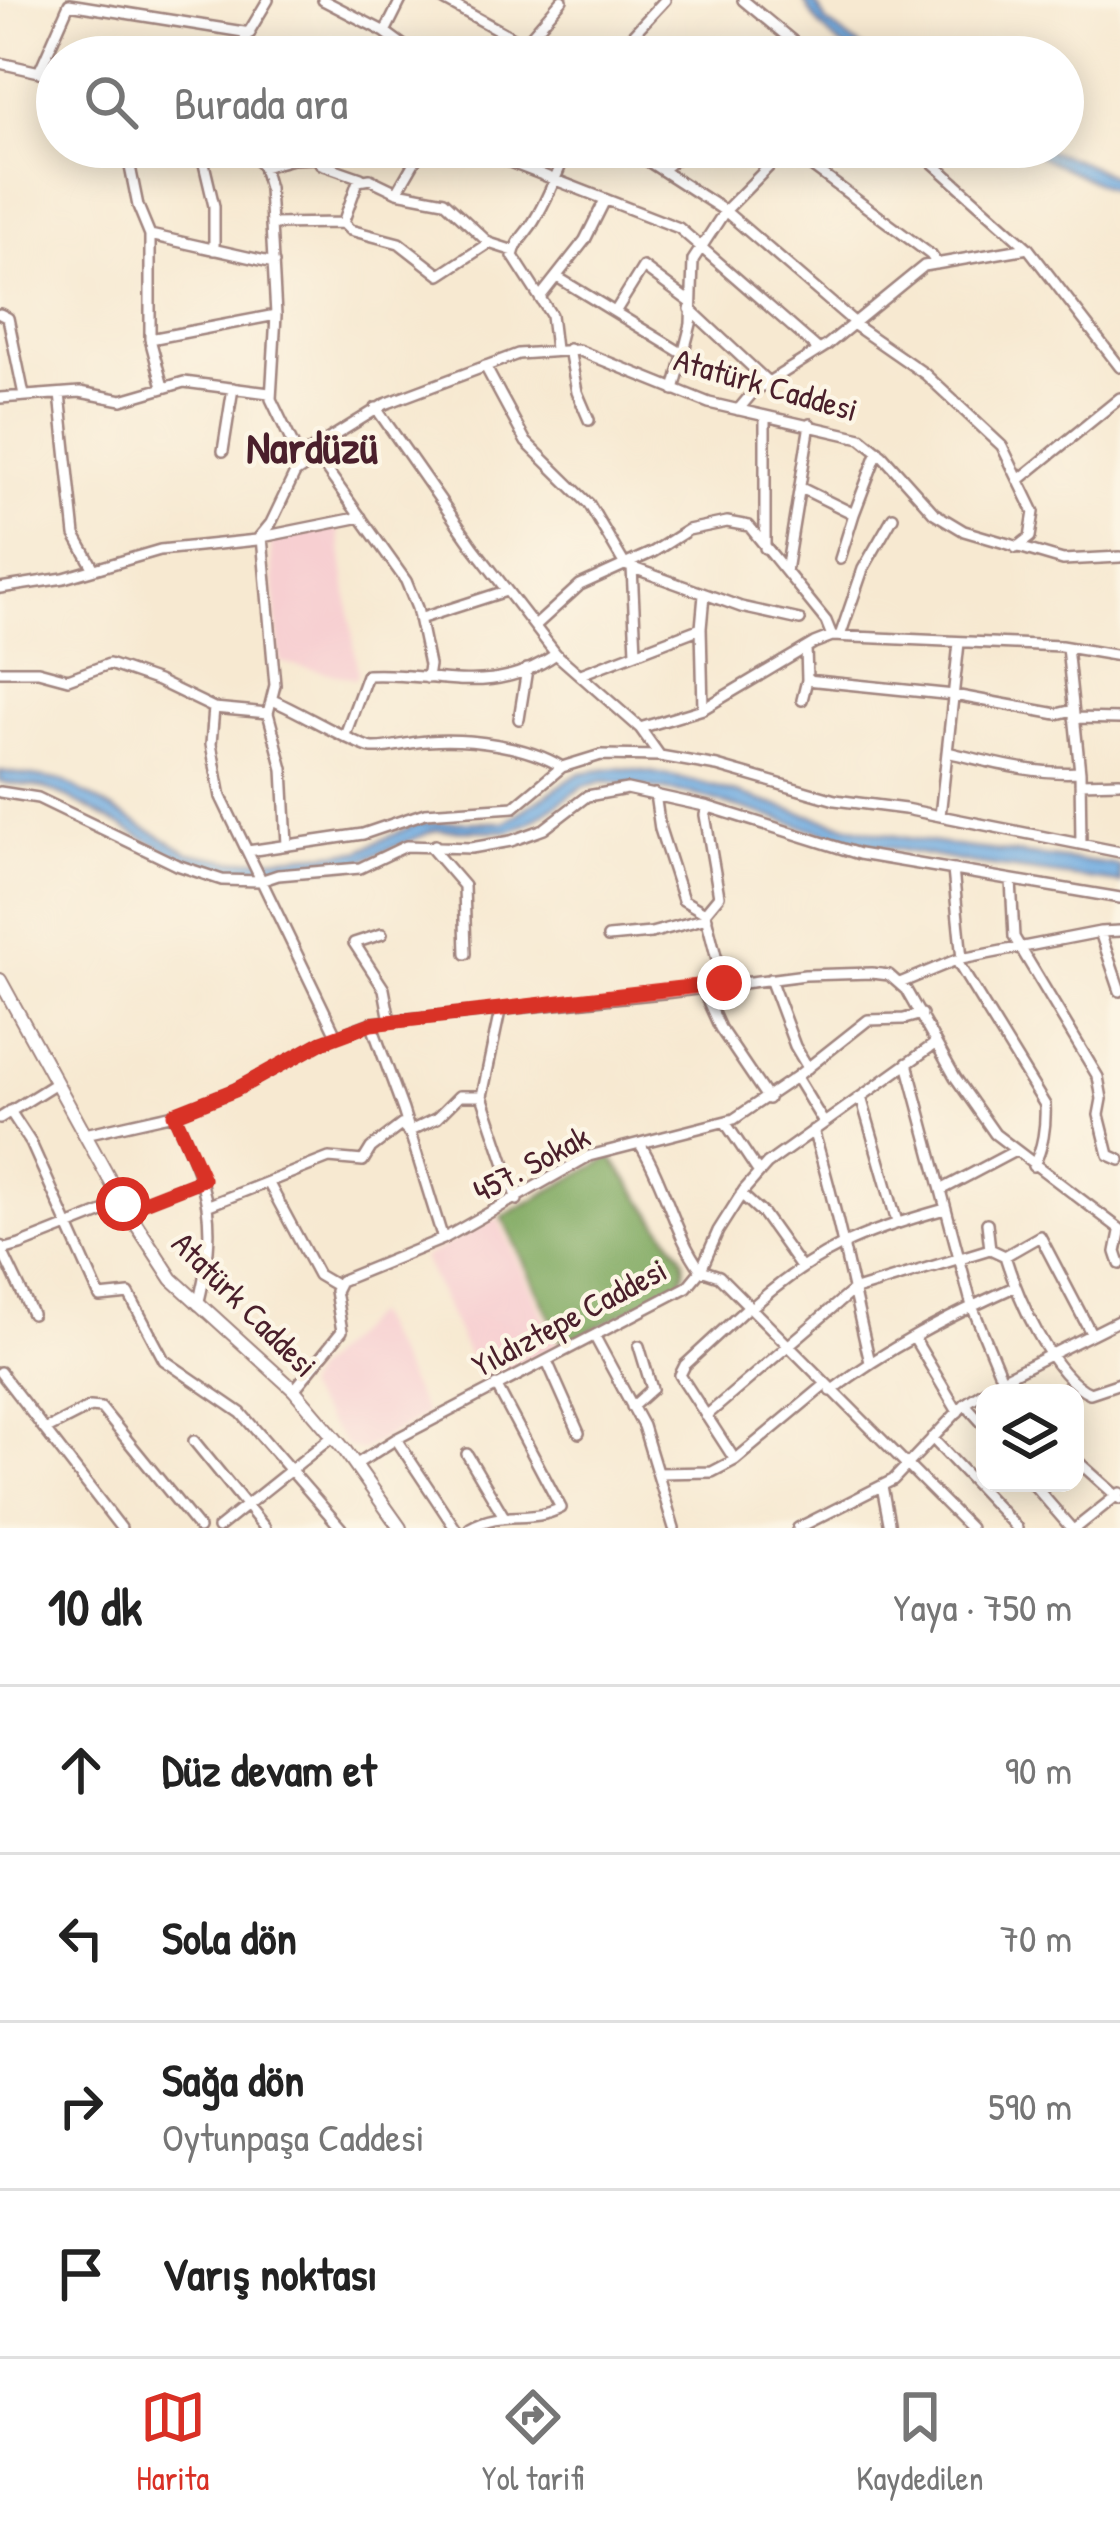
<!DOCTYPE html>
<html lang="tr">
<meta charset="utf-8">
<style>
body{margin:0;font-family:"Patrick Hand",sans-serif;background:#f2f2f2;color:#222}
.controls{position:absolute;right:36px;bottom:36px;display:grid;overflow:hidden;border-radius:24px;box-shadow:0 6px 30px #0003}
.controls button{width:108px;height:108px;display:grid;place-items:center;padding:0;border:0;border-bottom:3px solid #e0e0e0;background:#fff;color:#222;font:60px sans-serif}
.stop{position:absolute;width:36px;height:36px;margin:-27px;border:9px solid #d93025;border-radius:50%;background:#fff}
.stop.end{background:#d93025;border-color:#fff;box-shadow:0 3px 12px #0008}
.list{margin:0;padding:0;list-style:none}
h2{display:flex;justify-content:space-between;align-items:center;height:156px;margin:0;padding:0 48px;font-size:51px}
h2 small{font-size:39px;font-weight:400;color:#767676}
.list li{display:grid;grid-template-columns:78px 1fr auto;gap:36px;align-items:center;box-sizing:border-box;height:168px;padding:0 48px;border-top:3px solid #e0e0e0}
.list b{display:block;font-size:45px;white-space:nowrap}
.list p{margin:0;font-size:39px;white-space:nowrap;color:#767676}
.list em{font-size:39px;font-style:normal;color:#767676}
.icon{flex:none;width:66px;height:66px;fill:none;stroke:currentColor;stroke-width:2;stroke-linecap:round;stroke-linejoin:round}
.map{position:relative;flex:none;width:1120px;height:1528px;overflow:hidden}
.search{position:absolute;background:#fff;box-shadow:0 6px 30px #0003;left:36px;right:36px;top:36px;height:132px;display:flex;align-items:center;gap:30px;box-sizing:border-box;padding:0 42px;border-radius:66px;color:#767676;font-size:45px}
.sheet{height:828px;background:#fff}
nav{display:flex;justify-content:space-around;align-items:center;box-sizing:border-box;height:168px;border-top:3px solid #e0e0e0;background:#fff;font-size:33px;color:#767676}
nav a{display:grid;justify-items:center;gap:6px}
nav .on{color:#d93025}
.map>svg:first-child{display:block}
.built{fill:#f7cfd1}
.forest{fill:#7fa960;stroke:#646446;stroke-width:3}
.water{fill:#70abe0;stroke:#5d6586;stroke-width:3}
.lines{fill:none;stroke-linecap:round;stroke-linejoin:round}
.minor-casing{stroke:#a0847e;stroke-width:14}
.major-casing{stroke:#a0847e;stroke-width:16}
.minor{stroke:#fff;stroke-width:9}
.major{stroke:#fff;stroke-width:12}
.route{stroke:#d93025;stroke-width:15}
.labels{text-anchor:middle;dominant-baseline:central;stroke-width:9;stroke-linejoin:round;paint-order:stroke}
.street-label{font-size:33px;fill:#4a1f2b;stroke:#fcf5e5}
.district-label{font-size:45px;font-weight:bold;fill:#4a1f2b;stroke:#fcf5e5}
</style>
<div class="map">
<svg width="1120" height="1528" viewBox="0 0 1120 1528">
<rect width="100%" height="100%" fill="#fcf5e5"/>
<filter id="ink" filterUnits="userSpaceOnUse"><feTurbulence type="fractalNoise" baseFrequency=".00833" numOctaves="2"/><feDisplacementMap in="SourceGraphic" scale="24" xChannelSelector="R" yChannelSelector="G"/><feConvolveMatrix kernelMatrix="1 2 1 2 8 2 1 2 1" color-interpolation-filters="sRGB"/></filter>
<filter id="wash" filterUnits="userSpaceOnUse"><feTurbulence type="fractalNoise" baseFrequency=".004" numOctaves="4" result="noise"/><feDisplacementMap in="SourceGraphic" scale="48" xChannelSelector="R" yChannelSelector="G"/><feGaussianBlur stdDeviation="2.7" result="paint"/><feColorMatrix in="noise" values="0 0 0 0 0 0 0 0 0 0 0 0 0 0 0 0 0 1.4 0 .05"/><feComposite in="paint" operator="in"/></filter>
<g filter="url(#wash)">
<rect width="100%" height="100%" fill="#f7e9d1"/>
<path class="built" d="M338 526 358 674 356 679 280 662 270 538Z
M497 1217 558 1346 482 1384 423 1258Z
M373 1314 426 1414 362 1451 347 1447 303 1389 312 1372Z"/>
<path class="forest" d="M611 1157 681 1254C687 1265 685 1273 679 1284L563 1344 502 1217Z"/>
<path class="water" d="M804 0H813L827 23 874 57C845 57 815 25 804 0Z
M1020 147C1055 147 1088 165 1120 180V194Z
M617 768C700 775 776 809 857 828 943 848 1032 854 1120 866V883L970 863 854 841 692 794 605 781 584 786 529 823 510 831 435 830 351 865 222 872 175 855 67 797 44 788 0 782V771L63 781 189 853 233 861 359 851 418 823 505 822 580 773Z"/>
</g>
<g filter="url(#ink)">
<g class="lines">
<g class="minor-casing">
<path id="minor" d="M323 0 385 32 419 57
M444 0 528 46 520 57
M743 0 812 57
M385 32 401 0
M524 44 562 0
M234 57 268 0
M612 57 665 0
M0 63 57 76
M39 72 69 4 250 33
M126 147 138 206 150 235
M200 147 214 206V250
M248 147 263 167 269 188 276 315 271 399 296 451 324 466 406 581 417 608 429 665 427 678
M471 147 679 228 819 350
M626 147 725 211 855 323
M915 147 1028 248 1120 367
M787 148 931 255 937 264
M263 167 292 159 317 158 321 164 361 178
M663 169 691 147
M397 192 423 147
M343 223 350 230 399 243 440 275 489 243
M272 224 343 223 358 181 370 179 397 192 444 201 489 243 514 251
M557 277 685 355
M541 296 585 240 605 200
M690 309 768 382
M615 312 643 267 690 302
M0 314 8 318 24 395
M853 324 925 374 1002 446 1034 512 1030 537 1016 548
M150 339 276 315
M555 349 551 315 513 256C516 241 526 234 534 221 548 198 558 173 568 147
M569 349 577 392 589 420
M485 366 526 442 589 504 625 565 741 607 800 620
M163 387 150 339V235L274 263
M674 390 691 324 693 260 725 211 788 147
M60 394 75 535 94 569
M0 398 80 392 122 400 184 382 269 393
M376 408 474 548 556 654 640 728 660 756
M738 410 754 391 826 346 924 266 1028 248
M223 451 233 388
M315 460 295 473 303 455 385 404 518 354 578 350 709 403 861 438 882 455 934 513 964 531 1063 560 1120 557
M1020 479 1120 398
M801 488 854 514 878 451
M765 548V416
M840 559 854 514
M632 567 636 652
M786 571 810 424
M0 588 64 578 160 550 257 540 271 523 295 473
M419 619 506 591
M535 626 580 585 653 552 688 530 727 522 749 526 826 621 832 636
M840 636 863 569 893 517
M1067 647 1080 772 1081 844
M0 671H38L68 679 109 664 158 681 214 708 268 713
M581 674 701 628
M807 680 954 695 1057 714 1073 710
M272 700C293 708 357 746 372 748 389 749 409 742 427 741 469 738 526 745 562 767
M802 700 807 680 806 648
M214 708 211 744 221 797 336 1035
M703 709 701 628 704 595
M1074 718 1120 719
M519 719 527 669
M640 728 703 709 814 643 832 636 1061 646 1120 656
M345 735 367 675C438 671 490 700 556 654
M947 752C990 762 1035 775 1080 772
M1080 783 1120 782
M0 792 38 798 177 865 222 880 260 881 278 875 360 868 406 846 471 848 511 841 544 829 587 796 627 789 709 807 859 854 1120 898
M655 794 660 829 683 900 705 913
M940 816 959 643
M287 845 283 769 268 713 275 685 262 537 361 517
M435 845 432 849 464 886 466 954
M248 851 363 834 425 813 514 807 562 767 601 755 660 756 717 766 835 800 905 809 1120 852
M953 870 962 959
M1011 880 1014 937 1098 1077 1102 1099 1099 1115 1109 1155 1120 1160
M705 913 719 896 705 815 709 807
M705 913 723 983
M1100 932 1120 991
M382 934 354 943 384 989 390 1021
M608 937 651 933 707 918
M956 960 1045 1105C1046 1125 1043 1149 1033 1166
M770 979 795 1046 808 1068
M900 983 956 960 1100 932 1120 931
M701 986 720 1028 768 1099
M500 1011 482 1096 517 1200
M371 1023 403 1110 443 1239
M907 1063 972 1306 1002 1379
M796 1077 824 1123
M861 1097 897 1222
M10 1111 31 1143 100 1297 129 1294 164 1360 241 1413 341 1528
M174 1114C209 1191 219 1220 198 1305
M0 1118 56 1083
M725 1122 759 1173
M813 1130C837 1207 851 1284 870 1362
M85 1134 174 1114 235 1090 322 1042 371 1023 673 992 805 975 872 973 889 975 906 990 955 1077 995 1134 1120 1229
M640 1144C665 1183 674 1234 701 1270L719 1276 970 1528
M268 1182 329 1158 363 1161 371 1148 401 1125 408 1132 437 1118 459 1096H482
M941 1190 1013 1152
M741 1194 763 1214 800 1266
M209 1205 268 1182 318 1275 335 1285
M126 1209 203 1179
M987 1223 990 1249
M1120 1232 1116 1252 1120 1264
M0 1246 6 1249 20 1245 123 1204
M1 1249 32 1314
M751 1308C816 1250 862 1232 945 1209
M1091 1333 1040 1236 1005 1256C1017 1295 1051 1376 1090 1393L1120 1383
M595 1337 643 1426 674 1528
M914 1338 958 1412
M547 1361 579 1433
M0 1372 121 1528
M1007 1377 1016 1393
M294 1390 342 1331 335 1291 340 1281 443 1239 589 1156 734 1119 796 1077 868 1020 904 1019 922 1014
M831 1391C887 1348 950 1316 1014 1287
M965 1404 985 1426
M632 1407 652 1389 639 1346
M706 1416 852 1291 990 1249 1005 1256
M45 1430 90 1407 101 1408 199 1528
M932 1438 1017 1528
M396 1439 455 1528
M194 1441 265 1528
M467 1454 503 1515
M1075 1459 1120 1499
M735 1460 680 1375 685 1365 749 1306
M355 1465 396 1439 687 1287 701 1270 718 1231 744 1190 767 1164 936 1043
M658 1473 712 1472 735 1460 825 1385
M1032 1483 1071 1528
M882 1486 890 1528
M218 1528 332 1437
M470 1528C503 1509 529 1524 561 1508L496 1385
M798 1528 893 1480 965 1404 1002 1379 1120 1320
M1076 1528 1120 1493"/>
</g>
<g class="major-casing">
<path id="major" d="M0 980 123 1204 172 1279 294 1390 344 1449 400 1528"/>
</g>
<use href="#minor" class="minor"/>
<use href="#major" class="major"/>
</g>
</g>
<g class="lines" filter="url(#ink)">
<path class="route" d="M123 1204 126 1209 203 1179 174 1114 235 1090 322 1042 371 1024 724 983"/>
</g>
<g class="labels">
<g class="street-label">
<text transform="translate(766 384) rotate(16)">Atatürk Caddesi</text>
<text transform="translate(531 1163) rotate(-28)">457. Sokak</text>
<text transform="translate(245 1304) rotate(45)">Atatürk Caddesi</text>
<text transform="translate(569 1317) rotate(-28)">Yıldıztepe Caddesi</text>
</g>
<g class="district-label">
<text x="312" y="446">Nardüzü</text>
</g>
</g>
</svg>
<div class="controls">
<button><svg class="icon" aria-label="layers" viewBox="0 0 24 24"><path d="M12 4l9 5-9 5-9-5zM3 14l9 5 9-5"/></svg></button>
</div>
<div class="stop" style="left:123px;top:1204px"></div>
<div class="stop end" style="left:724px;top:983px"></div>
<div class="search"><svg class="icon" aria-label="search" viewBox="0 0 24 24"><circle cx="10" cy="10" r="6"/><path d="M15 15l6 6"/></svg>Burada ara</div>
</div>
<section class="sheet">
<h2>10 dk<small>Yaya · 750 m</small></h2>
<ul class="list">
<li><svg class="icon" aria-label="ahead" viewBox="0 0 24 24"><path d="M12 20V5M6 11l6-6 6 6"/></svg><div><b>Düz devam et</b></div><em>90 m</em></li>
<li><svg class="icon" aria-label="left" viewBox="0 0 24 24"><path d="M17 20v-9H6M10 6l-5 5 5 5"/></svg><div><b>Sola dön</b></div><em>70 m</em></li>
<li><svg class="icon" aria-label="right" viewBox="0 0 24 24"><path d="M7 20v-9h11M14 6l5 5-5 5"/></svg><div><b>Sağa dön</b><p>Oytunpaşa Caddesi</p></div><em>590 m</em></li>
<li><svg class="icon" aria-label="arrive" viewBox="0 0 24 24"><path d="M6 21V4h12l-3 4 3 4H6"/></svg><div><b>Varış noktası</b></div></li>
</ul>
</section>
<nav>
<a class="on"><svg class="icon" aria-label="map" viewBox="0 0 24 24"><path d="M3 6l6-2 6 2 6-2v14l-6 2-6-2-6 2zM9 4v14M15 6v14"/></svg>Harita</a>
<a><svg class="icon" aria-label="directions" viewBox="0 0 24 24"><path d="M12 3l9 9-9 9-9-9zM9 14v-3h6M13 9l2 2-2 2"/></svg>Yol tarifi</a>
<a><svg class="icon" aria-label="saved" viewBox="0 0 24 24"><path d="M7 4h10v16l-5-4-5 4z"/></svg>Kaydedilen</a>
</nav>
